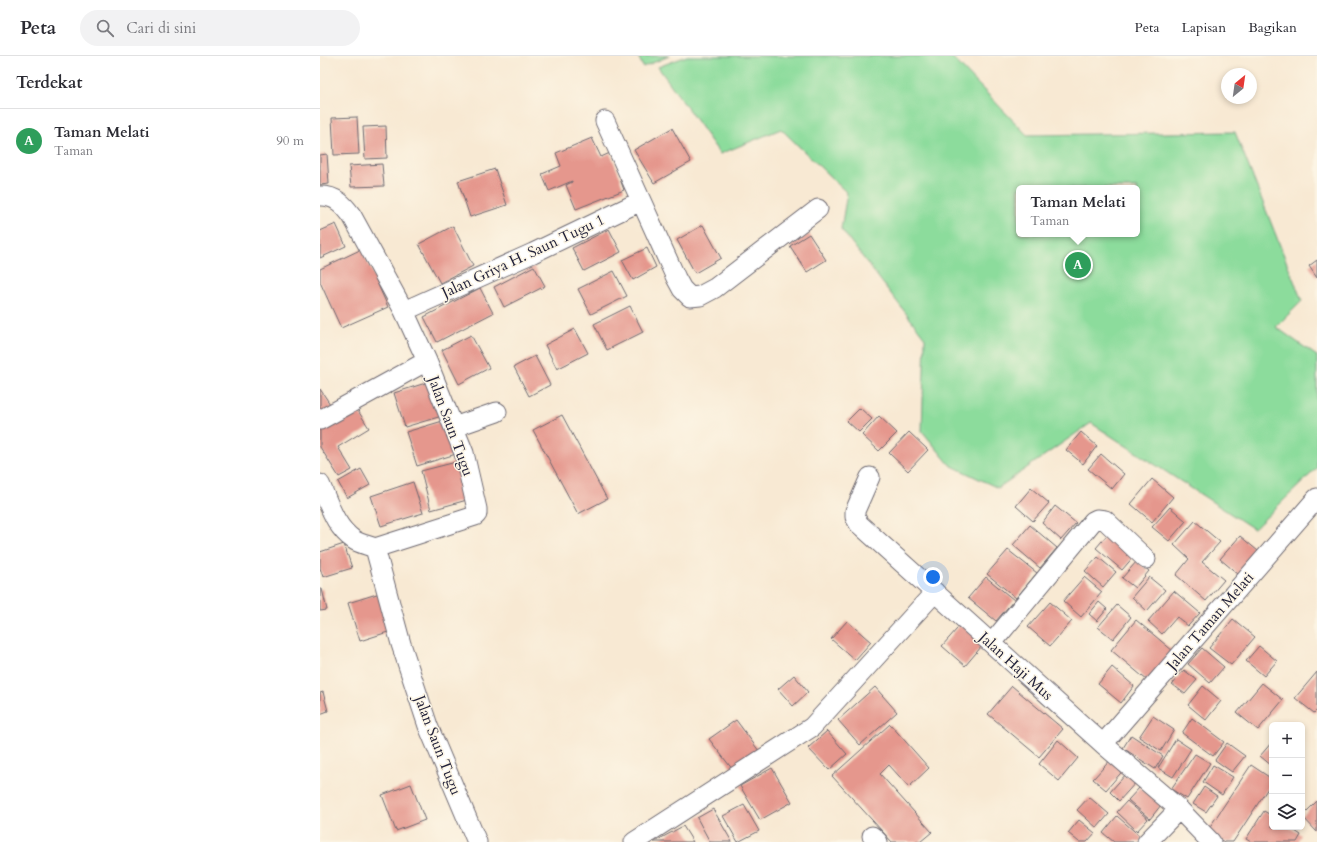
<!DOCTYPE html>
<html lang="id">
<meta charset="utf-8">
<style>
body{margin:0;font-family:Cardo,serif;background:#f2f2f3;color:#2b2b33}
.controls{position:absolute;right:12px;bottom:12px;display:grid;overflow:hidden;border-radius:6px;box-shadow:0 2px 6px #0003}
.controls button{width:36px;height:36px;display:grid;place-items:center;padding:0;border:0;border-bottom:1px solid #e1e1e2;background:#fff;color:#2b2b33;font:20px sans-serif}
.compass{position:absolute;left:901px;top:12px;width:36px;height:36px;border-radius:50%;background:#fff;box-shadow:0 2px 6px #0003;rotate:29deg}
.you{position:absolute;left:613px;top:521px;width:14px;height:14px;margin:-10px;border:3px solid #fff;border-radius:50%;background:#1a73e8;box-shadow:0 0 0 6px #1a73e833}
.badge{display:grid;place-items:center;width:26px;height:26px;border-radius:50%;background:#b5179e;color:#fff;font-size:13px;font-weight:700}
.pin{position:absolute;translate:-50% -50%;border:2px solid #fff;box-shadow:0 1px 4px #0006}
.popup{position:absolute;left:696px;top:129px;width:124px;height:52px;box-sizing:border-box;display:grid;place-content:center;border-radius:6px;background:#fff;filter:drop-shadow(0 1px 3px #0005);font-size:13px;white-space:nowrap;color:#7c7c81}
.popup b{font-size:15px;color:#2b2b33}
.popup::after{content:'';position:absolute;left:50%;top:100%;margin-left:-8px;border:8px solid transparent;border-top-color:#fff}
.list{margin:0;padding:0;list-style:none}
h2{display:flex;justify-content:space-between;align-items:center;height:52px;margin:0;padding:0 16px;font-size:17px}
h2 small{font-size:13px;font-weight:400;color:#7c7c81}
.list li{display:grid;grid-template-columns:26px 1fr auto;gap:12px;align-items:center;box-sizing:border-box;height:64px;padding:0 16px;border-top:1px solid #e1e1e2}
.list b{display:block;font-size:15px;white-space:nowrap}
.list p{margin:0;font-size:13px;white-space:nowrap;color:#7c7c81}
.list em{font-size:13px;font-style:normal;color:#7c7c81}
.icon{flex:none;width:22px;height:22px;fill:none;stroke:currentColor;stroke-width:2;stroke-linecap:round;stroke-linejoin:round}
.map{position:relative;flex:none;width:997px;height:786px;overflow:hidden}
header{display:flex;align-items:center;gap:24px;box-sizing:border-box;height:56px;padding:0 20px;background:#fff;border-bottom:1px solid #e1e1e2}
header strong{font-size:19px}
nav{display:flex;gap:22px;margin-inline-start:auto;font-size:14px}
.search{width:280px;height:36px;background:#f2f2f3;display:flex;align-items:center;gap:10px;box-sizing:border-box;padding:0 14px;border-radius:22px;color:#7c7c81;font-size:15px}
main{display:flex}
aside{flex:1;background:#fff}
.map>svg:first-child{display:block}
.green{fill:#8cdc9c;stroke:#577f6c;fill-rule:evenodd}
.building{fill:#e5978d}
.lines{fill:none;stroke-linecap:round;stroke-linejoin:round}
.minor-casing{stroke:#6d6870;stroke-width:21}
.minor{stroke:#fff;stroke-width:19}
.labels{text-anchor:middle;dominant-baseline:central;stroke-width:3;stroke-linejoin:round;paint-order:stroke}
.street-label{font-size:15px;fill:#22223b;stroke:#fcf5e5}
</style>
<header>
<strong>Peta</strong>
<div class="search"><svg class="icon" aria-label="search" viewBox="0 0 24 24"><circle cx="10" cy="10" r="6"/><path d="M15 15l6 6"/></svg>Cari di sini</div>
<nav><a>Peta</a><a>Lapisan</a><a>Bagikan</a></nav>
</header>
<main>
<aside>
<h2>Terdekat<small></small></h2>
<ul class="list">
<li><span class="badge" style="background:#2e9e5b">A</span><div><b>Taman Melati</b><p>Taman</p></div><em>90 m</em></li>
</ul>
</aside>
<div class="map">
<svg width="997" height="786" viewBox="0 0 997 786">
<rect width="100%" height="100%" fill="#fcf5e5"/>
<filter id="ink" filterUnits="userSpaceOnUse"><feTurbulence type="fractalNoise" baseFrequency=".025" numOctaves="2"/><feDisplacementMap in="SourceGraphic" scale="8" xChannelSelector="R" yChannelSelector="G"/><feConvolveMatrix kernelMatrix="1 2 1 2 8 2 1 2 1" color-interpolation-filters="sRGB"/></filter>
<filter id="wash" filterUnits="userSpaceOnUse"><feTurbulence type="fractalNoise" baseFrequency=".012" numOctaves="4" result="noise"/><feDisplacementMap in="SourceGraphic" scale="16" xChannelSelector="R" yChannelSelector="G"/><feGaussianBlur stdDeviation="0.9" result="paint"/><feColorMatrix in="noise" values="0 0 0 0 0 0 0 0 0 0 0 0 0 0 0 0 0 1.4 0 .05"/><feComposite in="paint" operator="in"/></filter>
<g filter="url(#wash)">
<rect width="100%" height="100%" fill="#f8e9d3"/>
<path class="green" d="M318 0H349L323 11Z
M367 0H631L707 79 915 76 982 245 956 271 997 300V412L934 473 771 367 678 432 630 409 602 375 605 282 521 173 527 137 461 73 400 98 338 11ZM699 132H817V178H699Z"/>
<g id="blocks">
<path class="building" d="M37 61 39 98 14 99 12 62Z
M66 70 67 102 45 103 43 71Z
M352 72 371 106 334 127 314 94Z
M272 82 281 101 290 97 301 123H300L304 134 256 153 246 129 252 126V125L229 135 222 118 241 110 236 97Z
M7 98 9 128 0 129V99Z
M62 108 64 130 31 131 29 110Z
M175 113 187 149 150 161 138 125Z
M16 168 26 190 0 202V175Z
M383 169 401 202 375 217 357 184Z
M133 170 153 210 120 227 99 188Z
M289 173 301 196 264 215 252 192Z
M489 178 506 204 487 216 470 190Z
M327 192 336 211 313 224 302 204Z
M42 193 68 251 21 272 0 226V213Z
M997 204V222L989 210Z
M214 210 225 230 184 251 174 231Z
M294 215 307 240 271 258 258 233Z
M160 232 173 257 117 286 104 261Z
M310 250 323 276 287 294 274 268Z
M255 273 268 297 237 313 225 289Z
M151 279 169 312 139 328 122 294Z
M215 300 230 329 209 340 194 311Z
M112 325 122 360 85 371 74 337Z
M0 333 14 354 0 363Z
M35 350 49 372 18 391 32 414 19 421 0 391V372Z
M540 352 552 363 539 376 527 365Z
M242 359 287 443 258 458 213 374Z
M559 360 577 377 559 395 542 379Z
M126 364 136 398 97 410 86 376Z
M589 376 608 394 588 415 569 397Z
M761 376 777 390 763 408 746 394Z
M781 398 804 418 792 433 768 413Z
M136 406 147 444 111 454 101 415Z
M41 413 50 429 27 442 18 426Z
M832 423 853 441 832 466 811 448Z
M93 426 103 457 61 470 51 440Z
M711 432 729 447 713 465 696 450Z
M735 450 756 467 741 484 722 467Z
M850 451 866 465 849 485 832 471Z
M875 465 900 486 882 506 904 524 886 545 856 519 869 503 854 489Z
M710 469 737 492 720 512 693 489Z
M788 478 814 500 802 514 776 492Z
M920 480 944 500 924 523 900 503Z
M24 488 32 512 3 521 0 512V496Z
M688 494 717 517 696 542 667 518Z
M778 501 796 516 783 531 765 515Z
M817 505 829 515 815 532 802 522Z
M666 521 694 544 676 565 648 542Z
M764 521 782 536 761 561 743 545Z
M829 521 845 534 827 555 812 541Z
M0 533H2L7 554 0 555Z
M854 535 880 557 868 570 857 561 842 578 828 565Z
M60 537 71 575 40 585 28 547Z
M730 546 752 565 730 590 708 571Z
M779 546 787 553 777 565 769 558Z
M797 549 811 561 793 583 778 571Z
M913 563 935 581 911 609 889 592Z
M816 564 853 595 828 625 791 594Z
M527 565 551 586 535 604 511 583Z
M644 565 667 584 645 610 622 590Z
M939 590 957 605 944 620 926 605Z
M882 592 904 611 890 627 868 608Z
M792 611 814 630 801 647 778 628Z
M864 614 877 624 865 638 852 628Z
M997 616V654L994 657 975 642Z
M474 619 488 636 473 650 458 633Z
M942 627 963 644 938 674 917 657Z
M692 630 743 673 719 701 668 658Z
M883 630 901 645 886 664 868 649Z
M555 631 577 656 540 689 518 664Z
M3 636 8 655 0 658V637Z
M833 660 854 674 841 695 819 681Z
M872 662 904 686 893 700 862 677Z
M416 664 439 695 413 714 389 683Z
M570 668 609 712 589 731 569 709 560 718 612 776 600 786H572L512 720Z
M507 675 527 698 509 714 488 692Z
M811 679 843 700 835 713 803 692Z
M856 683 871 693 853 721 838 712Z
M738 684 758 702 739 725 719 708Z
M952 686V710L940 700Z
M907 687 925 700 912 716 895 704Z
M875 698 890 707 867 743 851 733Z
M794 700 806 711 786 734 773 723Z
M893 709 913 721 902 739 883 726Z
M931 709 952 723V726L913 786H904L887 775Z
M452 712 472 746 440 764 420 730Z
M807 717 817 725 799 745 790 736Z
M91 728 105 764 76 775 62 739Z
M820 731 841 749 830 763 808 744Z
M884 731 897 740 886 756 873 748Z
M769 741 789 758 777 772 757 754Z
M807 745 828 763 817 775 797 756Z
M997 745V776L982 760Z
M424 749 439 775 418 786 403 760Z
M393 753 412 786H390L377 762Z
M944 755 952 760V771H969L981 779 977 786H931L926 783Z
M797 760 822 782 819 786H794L783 777Z
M759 764 775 777 767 786H759L748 777Z
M363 770 373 786H334Z"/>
</g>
</g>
<g filter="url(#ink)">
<use href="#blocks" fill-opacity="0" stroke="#6d6870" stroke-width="1"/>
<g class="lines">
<g class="minor-casing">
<path id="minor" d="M285 65 356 222 362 233 370 241 380 240 395 232 498 153
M0 140C15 139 24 149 32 160L84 255 107 305 144 397 157 453V458L155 460 55 492
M84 255 213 197 321 145
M0 364 107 305
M134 371 177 356
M550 421 535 455V461L539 468 783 688 859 753 891 786
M0 428C9 448 15 471 34 484 40 488 48 489 55 492
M55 492 81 588 108 670 157 786
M672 587 773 465 777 463 785 464 826 503
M783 688 997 442
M552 780 558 786
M314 786 492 671 615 536
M827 786 859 753"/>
</g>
<use href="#minor" class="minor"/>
</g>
</g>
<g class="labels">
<g class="street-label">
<text transform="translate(203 200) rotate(-25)">Jalan Griya H. Saun Tugu 1</text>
<text transform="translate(131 370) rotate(70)">Jalan Saun Tugu</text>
<text transform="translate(890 565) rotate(-49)">Jalan Taman Melati</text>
<text transform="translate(696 610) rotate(42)">Jalan Haji Mus</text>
<text transform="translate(118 689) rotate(69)">Jalan Saun Tugu</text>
</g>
</g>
</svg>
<div class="controls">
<button>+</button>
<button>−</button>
<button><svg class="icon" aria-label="layers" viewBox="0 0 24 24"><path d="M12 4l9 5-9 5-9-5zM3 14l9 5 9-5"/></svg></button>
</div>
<svg class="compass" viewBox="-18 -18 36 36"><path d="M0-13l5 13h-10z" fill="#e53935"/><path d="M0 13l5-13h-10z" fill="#7c7c81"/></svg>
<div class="you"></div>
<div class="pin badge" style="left:758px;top:209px;background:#2e9e5b">A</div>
<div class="popup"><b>Taman Melati</b>Taman</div>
</div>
</main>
